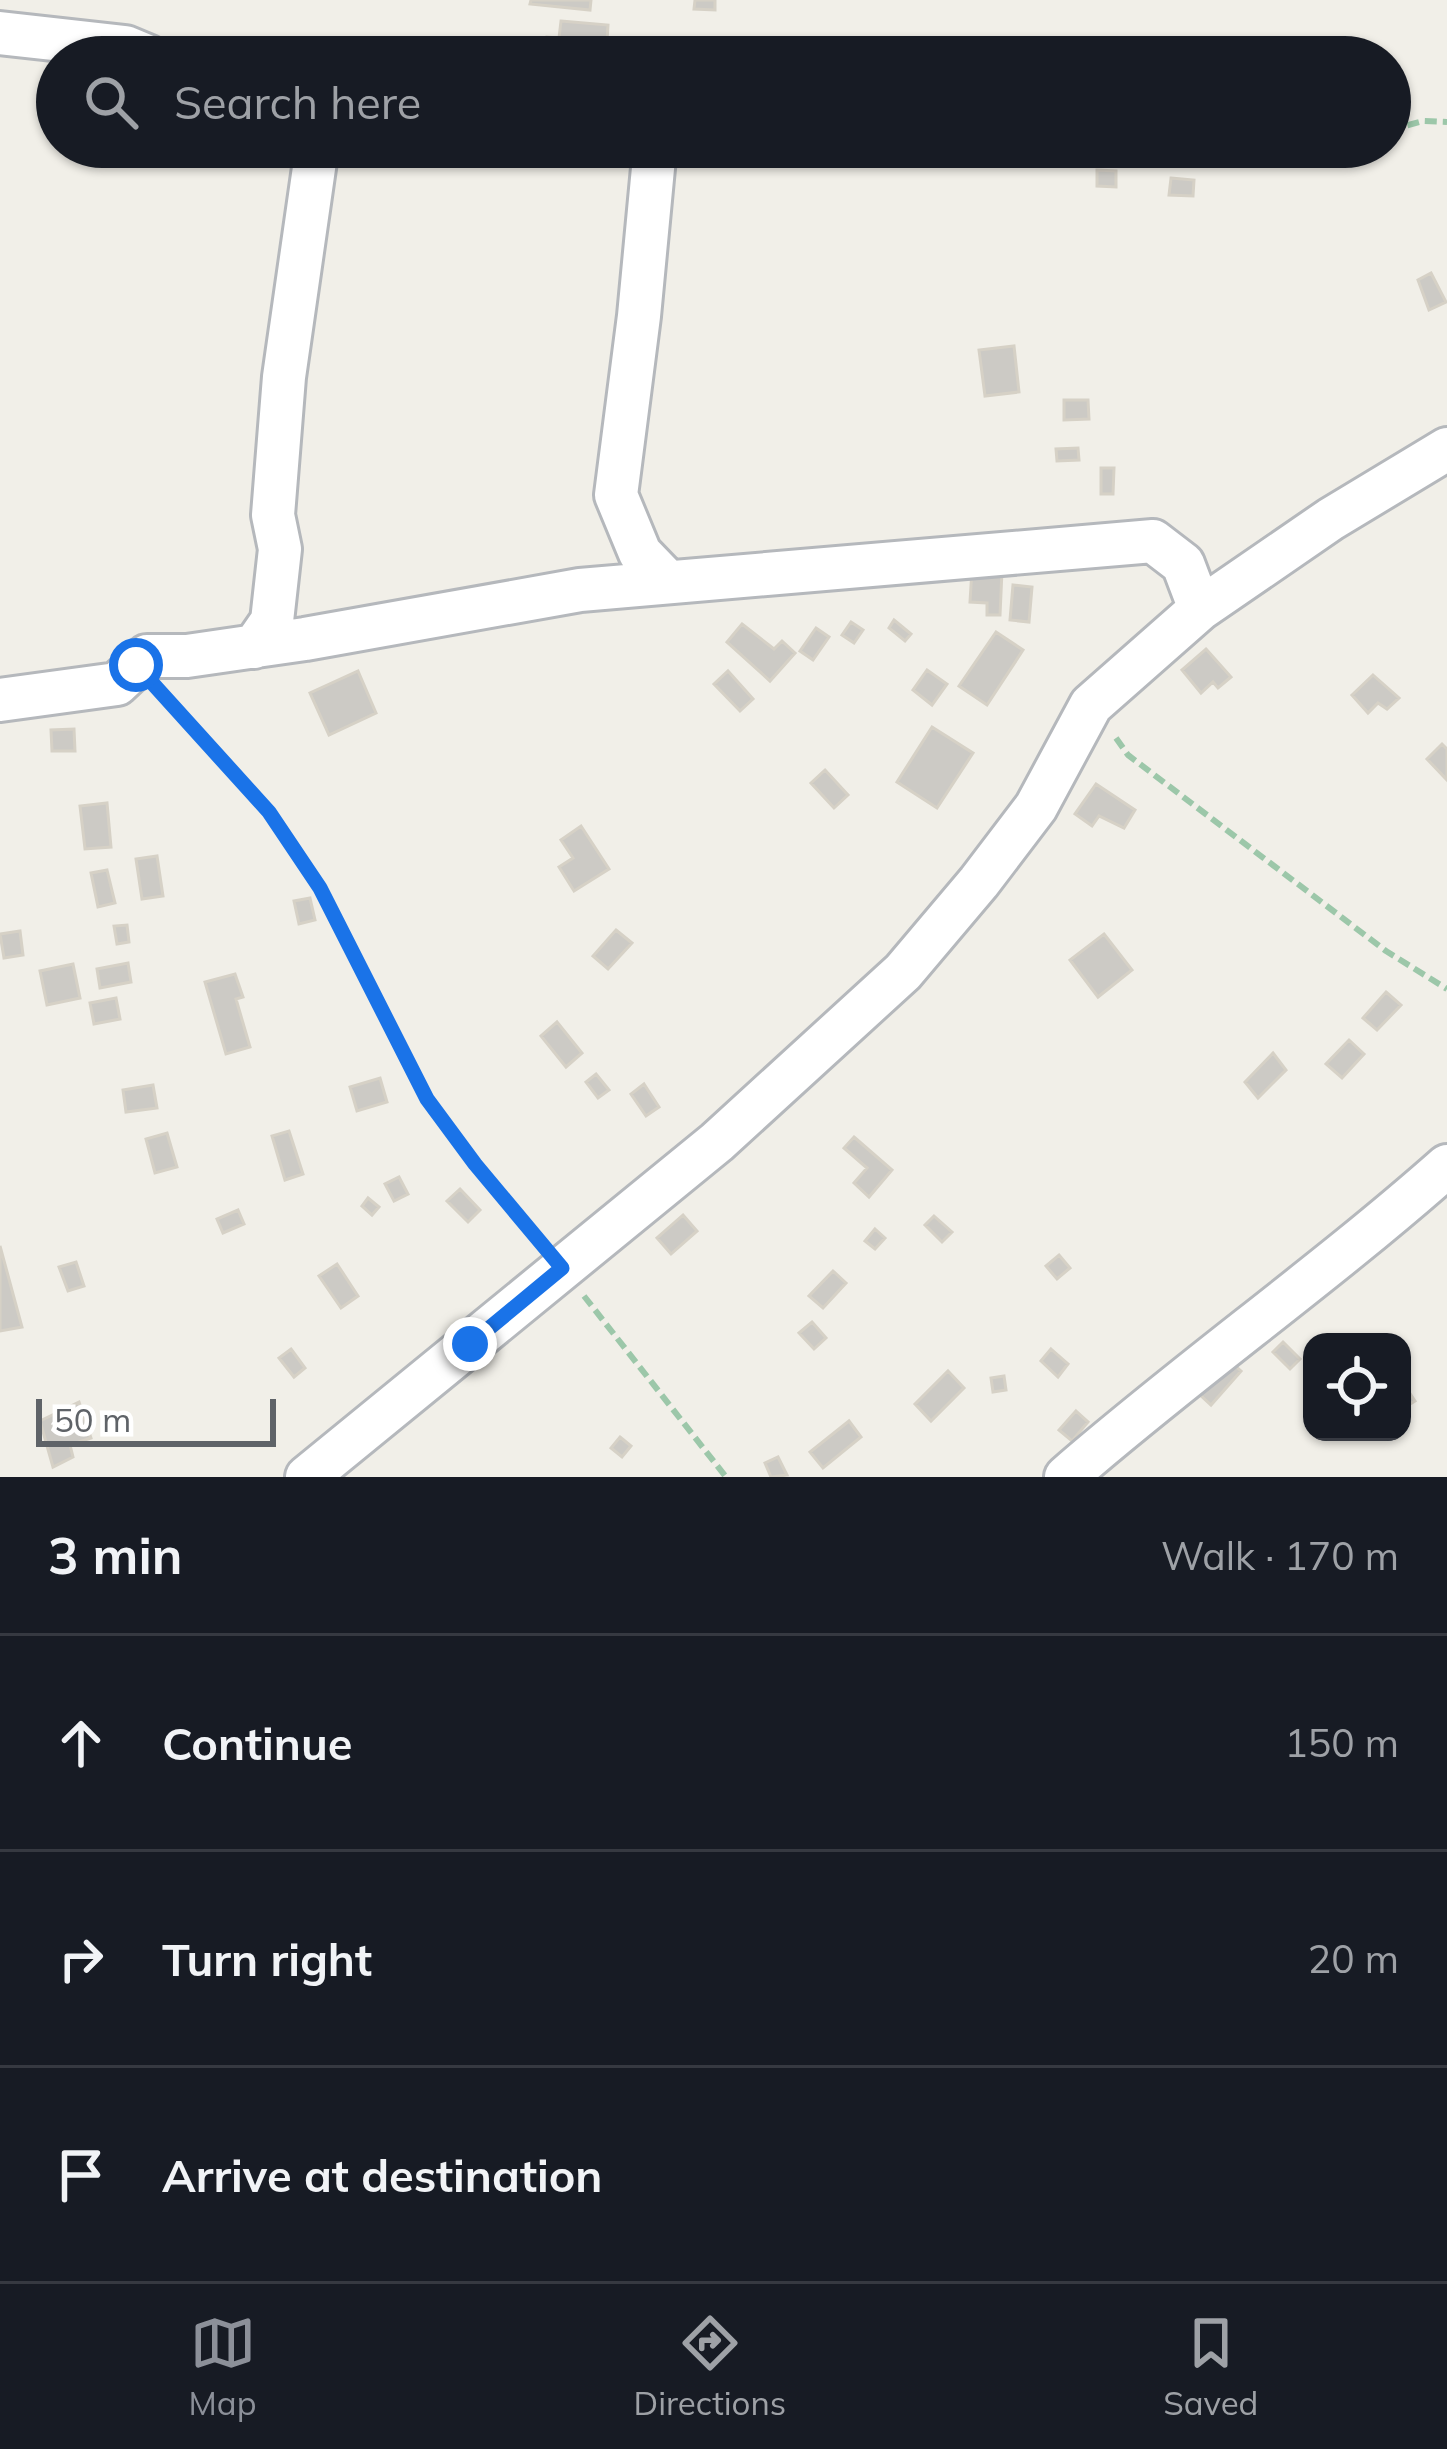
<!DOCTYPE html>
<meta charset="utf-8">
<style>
body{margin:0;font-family:Mulish,sans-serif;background:#242831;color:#f1f3f6}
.controls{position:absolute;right:36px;bottom:36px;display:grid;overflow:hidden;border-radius:24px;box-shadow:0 3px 9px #0004}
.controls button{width:108px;height:108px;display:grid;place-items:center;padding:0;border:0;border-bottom:3px solid #363941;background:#171b24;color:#f1f3f6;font:60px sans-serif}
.scale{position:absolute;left:36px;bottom:30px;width:240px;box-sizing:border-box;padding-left:12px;border:6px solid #5f6368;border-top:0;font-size:33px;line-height:42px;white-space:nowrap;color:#5f6368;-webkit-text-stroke:9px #fff;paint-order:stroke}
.stop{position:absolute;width:36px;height:36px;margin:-27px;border:9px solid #1a73e8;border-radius:50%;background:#fff}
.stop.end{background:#1a73e8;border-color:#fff;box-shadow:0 3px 12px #0008}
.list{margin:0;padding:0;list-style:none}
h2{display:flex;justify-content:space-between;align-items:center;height:156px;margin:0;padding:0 48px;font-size:51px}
h2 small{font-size:39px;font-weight:400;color:#9ea1a6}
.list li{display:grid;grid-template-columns:78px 1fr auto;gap:36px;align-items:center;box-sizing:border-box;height:216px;padding:0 48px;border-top:3px solid #363941}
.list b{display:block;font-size:45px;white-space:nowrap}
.list em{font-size:39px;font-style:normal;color:#9ea1a6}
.icon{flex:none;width:66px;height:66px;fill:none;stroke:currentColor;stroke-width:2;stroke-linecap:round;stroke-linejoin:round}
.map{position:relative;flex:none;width:1447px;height:1477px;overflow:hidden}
.search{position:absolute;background:#171b24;box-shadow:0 3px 9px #0004;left:36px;right:36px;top:36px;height:132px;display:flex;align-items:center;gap:30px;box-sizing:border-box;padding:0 42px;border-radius:66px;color:#9ea1a6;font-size:45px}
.sheet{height:804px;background:#171b24}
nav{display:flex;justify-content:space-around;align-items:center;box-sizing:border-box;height:168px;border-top:3px solid #363941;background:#171b24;font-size:33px;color:#9ea1a6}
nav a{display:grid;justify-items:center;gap:6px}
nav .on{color:#8c9099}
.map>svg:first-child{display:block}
.building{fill:#cccac5;stroke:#d6d1c6;stroke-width:3}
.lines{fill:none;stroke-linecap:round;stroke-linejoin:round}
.minor-casing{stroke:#b5b8bc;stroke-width:48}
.path{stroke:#9cc7a9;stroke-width:6;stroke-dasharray:12 6;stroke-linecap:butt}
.minor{stroke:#fff;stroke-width:42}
.route{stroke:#1a73e8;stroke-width:15}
</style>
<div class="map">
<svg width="1447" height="1477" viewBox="0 0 1447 1477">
<rect width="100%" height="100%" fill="#f1efe8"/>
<path class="building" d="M531 0H591L590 10 530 4Z
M695 0H715V10L694 9Z
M561 21 608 25 606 57H546L547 37 559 38Z
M749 42H780V57H733V53H749Z
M1192 43 1195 57H1175L1173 48Z
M1097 170 1116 171V187L1097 186Z
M1171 178 1194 180 1193 196 1169 195Z
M1431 273 1446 302 1429 310 1418 280Z
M1014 346 1019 392 985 396 979 350Z
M1064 400H1088L1089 419 1064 420Z
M1078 448 1079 460 1057 461 1056 449Z
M1101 468H1114L1113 494H1101Z
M972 569 1002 571 1000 615H987V603L970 602Z
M1013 585 1032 587 1029 622 1010 620Z
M894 620 911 634 905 641 889 628Z
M851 622 863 630 854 643 842 635Z
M742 624 774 649 782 641 795 653 770 681 727 642Z
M816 628 829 637 813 660 800 651Z
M996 632 1023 650 987 705 959 686Z
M1206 649 1231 677 1218 688 1213 682 1201 693 1182 670Z
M927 670 947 684 932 705 913 690Z
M358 671 376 713 329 735 310 693Z
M728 671 753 699 740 711 714 684Z
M1373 675 1399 698 1387 709 1378 703 1368 713 1352 695Z
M932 727 973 753 937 808 897 782Z
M74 729 75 751H52L51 730Z
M1442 744 1447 749V780L1427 759Z
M825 770 848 795 834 808 811 783Z
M1096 784 1135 810 1124 828 1099 816 1092 826 1075 814Z
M107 803 111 847 85 849 80 806Z
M581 826 609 869 574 891 559 867 573 858 561 840Z
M157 856 163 896 142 899 136 859Z
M107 870 115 903 98 907 91 873Z
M310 898 315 920 299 924 294 901Z
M127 925 129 942 117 944 114 926Z
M616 930 632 943 608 969 593 956Z
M20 931 23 955 4 958 0 934Z
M1104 934 1132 970 1098 997 1070 960Z
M128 963 131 982 100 988 97 969Z
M73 964 80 998 47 1005 40 971Z
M235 974 243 997 236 999 250 1047 226 1054 205 982Z
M1386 992 1401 1005 1377 1030 1363 1018Z
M116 998 120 1019 94 1024 90 1003Z
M557 1022 582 1053 566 1067 541 1036Z
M1349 1040 1364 1054 1342 1078 1326 1064Z
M1273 1053 1286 1070 1258 1098 1245 1082Z
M596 1074 609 1090 598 1098 586 1082Z
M380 1078 387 1102 357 1111 350 1087Z
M644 1084 659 1107 646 1116 631 1094Z
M153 1085 157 1108 126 1112 123 1090Z
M289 1131 303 1174 285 1180 272 1136Z
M167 1133 177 1167 155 1173 146 1139Z
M854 1137 892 1170 869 1197 854 1183 867 1168 844 1148Z
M399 1177 408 1194 394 1201 385 1184Z
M460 1189 480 1210 468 1222 447 1201Z
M368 1198 379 1207 372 1215 362 1206Z
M238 1210 244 1224 223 1233 217 1219Z
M683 1215 697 1231 671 1254 657 1238Z
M934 1216 952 1232 942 1242 925 1225Z
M875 1229 885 1238 875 1249 865 1241Z
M0 1246 22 1327 0 1331Z
M1059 1255 1070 1268 1057 1279 1046 1266Z
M76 1262 84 1286 68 1291 59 1267Z
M337 1264 358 1296 341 1308 319 1276Z
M833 1271 846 1283 823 1308 809 1296Z
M812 1322 826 1338 814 1349 799 1333Z
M1283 1342 1300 1359 1290 1369 1273 1352Z
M291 1349 305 1368 294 1377 279 1358Z
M1051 1349 1068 1364 1058 1377 1041 1361Z
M1230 1361 1241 1371 1211 1405 1199 1394Z
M948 1371 964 1388 931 1421 915 1404Z
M1004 1376 1006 1390 993 1392 991 1378Z
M1405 1386 1415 1401 1402 1409V1388Z
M79 1402 91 1438 70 1445 73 1457 53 1467 40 1421Z
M1076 1411 1088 1422 1072 1441 1059 1430Z
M849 1421 861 1437 823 1468 810 1452Z
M620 1437 631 1446 622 1457 611 1448Z
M778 1457 787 1475 771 1477 765 1463Z"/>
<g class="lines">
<g class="minor-casing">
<path id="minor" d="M0 33 125 47 149 57
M655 147 639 316 616 495 640 553 667 581
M254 647 272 621 280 549 273 515 284 377 317 147
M0 700 117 684 147 656H187L305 639 580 590 1153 541 1183 564 1200 609
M307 1477 717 1142 903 972 979 882 1036 807 1091 705 1200 609 1331 519 1447 449
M1066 1477C1190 1369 1324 1275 1447 1166"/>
</g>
<path class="path" d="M1390 130 1423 121 1447 122
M886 147 1009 151 1168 163 1287 161 1331 147
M159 691 269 812 320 888 427 1099 474 1164 541 1244
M1116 738 1128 755 1386 951 1447 989
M584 1296 726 1477"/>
<use href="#minor" class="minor"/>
</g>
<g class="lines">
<path class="route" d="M136 665 269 812 320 888 427 1099 475 1164 562 1268 470 1344"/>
</g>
</svg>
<div class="controls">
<button><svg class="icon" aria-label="locate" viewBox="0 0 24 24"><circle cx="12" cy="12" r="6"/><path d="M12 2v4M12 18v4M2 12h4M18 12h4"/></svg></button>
</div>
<div class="scale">50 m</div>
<div class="stop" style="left:136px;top:665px"></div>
<div class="stop end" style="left:470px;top:1344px"></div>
<div class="search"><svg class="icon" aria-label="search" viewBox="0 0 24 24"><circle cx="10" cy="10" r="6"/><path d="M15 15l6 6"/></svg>Search here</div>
</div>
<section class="sheet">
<h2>3 min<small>Walk · 170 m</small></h2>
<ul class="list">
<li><svg class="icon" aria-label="ahead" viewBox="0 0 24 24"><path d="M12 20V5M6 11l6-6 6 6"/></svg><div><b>Continue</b></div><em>150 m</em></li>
<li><svg class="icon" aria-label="right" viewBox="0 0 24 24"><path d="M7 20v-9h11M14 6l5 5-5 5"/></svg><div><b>Turn right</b></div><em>20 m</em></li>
<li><svg class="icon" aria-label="arrive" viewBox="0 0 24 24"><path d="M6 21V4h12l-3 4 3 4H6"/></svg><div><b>Arrive at destination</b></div></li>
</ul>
</section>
<nav>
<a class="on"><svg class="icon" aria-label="map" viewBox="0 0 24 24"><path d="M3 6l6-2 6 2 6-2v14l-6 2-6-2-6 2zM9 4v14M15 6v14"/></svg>Map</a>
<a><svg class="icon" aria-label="directions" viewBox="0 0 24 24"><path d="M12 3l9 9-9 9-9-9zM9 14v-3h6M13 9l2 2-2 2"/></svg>Directions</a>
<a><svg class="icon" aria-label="saved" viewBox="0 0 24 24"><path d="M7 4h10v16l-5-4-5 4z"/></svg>Saved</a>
</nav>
